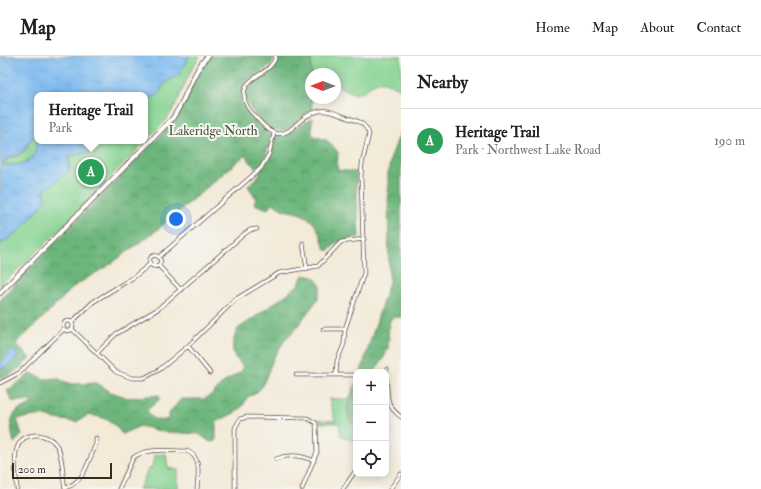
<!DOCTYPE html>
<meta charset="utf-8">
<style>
body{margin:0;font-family:"IM FELL Double Pica",serif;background:#f2f2f2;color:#202124}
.controls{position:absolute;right:12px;bottom:12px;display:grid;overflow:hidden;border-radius:8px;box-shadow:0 2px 10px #0003}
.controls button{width:36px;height:36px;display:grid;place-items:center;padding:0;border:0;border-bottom:1px solid #e0e0e0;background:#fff;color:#202124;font:20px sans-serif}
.compass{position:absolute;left:305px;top:12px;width:36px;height:36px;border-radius:50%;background:#fff;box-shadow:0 2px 10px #0003;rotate:270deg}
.scale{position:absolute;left:12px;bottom:10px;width:100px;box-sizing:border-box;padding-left:4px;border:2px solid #3b2a1e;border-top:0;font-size:11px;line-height:14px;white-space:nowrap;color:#3b2a1e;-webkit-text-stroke:3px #f6f6f2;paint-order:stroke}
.you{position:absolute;left:176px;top:163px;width:14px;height:14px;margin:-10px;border:3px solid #fff;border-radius:50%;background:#1a73e8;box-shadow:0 0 0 6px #1a73e833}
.badge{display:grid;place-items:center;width:26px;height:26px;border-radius:50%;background:#b45309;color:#fff;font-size:13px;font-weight:700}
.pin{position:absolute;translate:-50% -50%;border:2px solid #fff;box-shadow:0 1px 4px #0006}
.popup{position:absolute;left:34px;top:36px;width:114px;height:52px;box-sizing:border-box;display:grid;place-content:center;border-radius:8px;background:#fff;filter:drop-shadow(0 1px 3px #0005);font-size:13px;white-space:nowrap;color:#757577}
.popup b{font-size:15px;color:#202124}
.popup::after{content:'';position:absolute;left:50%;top:100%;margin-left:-8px;border:8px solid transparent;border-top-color:#fff}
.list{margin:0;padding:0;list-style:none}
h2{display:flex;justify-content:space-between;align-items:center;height:52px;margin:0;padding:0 16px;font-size:17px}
h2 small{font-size:13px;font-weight:400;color:#757577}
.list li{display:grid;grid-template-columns:26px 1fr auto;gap:12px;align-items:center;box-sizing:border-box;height:64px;padding:0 16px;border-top:1px solid #e0e0e0}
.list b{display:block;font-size:15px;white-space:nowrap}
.list p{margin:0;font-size:13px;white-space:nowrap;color:#757577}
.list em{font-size:13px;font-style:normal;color:#757577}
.icon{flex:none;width:22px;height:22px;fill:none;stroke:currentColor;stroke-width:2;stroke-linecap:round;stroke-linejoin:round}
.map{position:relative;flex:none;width:401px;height:433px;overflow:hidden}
header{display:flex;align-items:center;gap:24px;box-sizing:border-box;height:56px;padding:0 20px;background:#fff;border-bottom:1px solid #e0e0e0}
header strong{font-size:19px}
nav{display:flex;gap:22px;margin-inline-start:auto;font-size:14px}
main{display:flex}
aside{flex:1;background:#fff}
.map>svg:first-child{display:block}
.green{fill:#85d391;stroke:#607e58}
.forest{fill:url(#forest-crowns);stroke:#54704c}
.water{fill:url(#water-ripples);stroke:#5c7286}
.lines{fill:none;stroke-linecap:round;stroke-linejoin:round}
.minor-casing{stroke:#57473a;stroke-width:4.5}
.secondary-casing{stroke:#57473a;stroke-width:5.5}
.minor{stroke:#fff;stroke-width:3}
.secondary{stroke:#fff;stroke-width:4}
.labels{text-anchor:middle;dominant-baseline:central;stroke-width:4;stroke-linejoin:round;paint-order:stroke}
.park-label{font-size:13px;fill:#4e543b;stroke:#f6f6f2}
</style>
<header>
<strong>Map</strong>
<nav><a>Home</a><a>Map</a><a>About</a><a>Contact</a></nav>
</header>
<main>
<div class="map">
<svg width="401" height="433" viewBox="0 0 401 433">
<defs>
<pattern id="forest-crowns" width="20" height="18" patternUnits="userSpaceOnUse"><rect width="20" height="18" fill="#6cb57b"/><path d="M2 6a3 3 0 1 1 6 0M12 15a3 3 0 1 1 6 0" fill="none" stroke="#5a9364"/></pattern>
<pattern id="water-ripples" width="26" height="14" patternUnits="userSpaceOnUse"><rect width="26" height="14" fill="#7cbaef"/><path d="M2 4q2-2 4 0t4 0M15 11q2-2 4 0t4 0" fill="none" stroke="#6797c1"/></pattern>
</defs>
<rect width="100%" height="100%" fill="#f6f6f2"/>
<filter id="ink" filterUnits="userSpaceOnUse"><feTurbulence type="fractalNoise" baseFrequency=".025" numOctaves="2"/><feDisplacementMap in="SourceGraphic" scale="8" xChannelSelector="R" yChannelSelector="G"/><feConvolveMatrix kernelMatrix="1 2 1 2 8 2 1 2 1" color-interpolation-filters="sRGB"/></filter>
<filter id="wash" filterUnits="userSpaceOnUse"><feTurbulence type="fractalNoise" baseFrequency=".012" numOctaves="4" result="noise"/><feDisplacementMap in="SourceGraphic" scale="16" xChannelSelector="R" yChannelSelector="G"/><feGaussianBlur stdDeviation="0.9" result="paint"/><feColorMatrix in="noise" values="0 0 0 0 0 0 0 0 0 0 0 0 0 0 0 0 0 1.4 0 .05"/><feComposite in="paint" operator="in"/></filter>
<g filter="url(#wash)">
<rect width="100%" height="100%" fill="#f3ead8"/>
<path class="green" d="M189 0H200C185 20 181 45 166 64L53 180 0 230V188C9 183 43 154 44 145 45 142 44 138 44 135L69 115V100C83 96 89 100 97 85H145V48L159 37 164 28 176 20 185 9Z
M311 0H401V33C385 25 377 21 364 36L354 38 335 28V18H311L310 24Z
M35 80C48 95 21 115 3 108 9 99 15 103 22 97 28 92 28 85 35 80Z
M329 343H351L348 349 350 366 356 370V385L341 380 339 367H319L318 364 335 365Z
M166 398 168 412 178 414V433H138L141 430 148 413 152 412 154 399Z"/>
<path class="forest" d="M210 0H274C272 14 258 15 249 23 244 28 242 36 240 43L252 63 271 79 265 103 256 113 245 99 157 174 112 207 76 229 16 288 30 302C21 311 13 319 0 322V245L12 230 161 79 182 52 201 10Z
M279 0H311L312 54 285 75C272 75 264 70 256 60 224 21 272 29 279 0Z
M312 62V79L328 85 338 96 337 114 356 116 359 181 339 185 328 195 325 193C321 180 316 163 301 158 287 153 287 158 273 147L268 153 254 148 256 142 248 130 260 118 259 116C269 105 273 95 275 80L288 78Z
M401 74V261H392C386 270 390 281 388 292 386 301 379 307 375 315H361L389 226 388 117 391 101Z
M303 219 314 221 321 230 317 244 293 276 287 281 274 301 262 331 255 338 247 341C242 358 228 358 216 367V383L214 386H210L199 378 164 376 140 370 122 378C112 364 105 361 88 359L76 366 55 363 42 359 17 363 22 379 14 387C12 378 8 362 17 355 21 352 27 351 32 347L30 345H12L7 335 31 317 44 323 56 322 71 328 97 327 111 336 128 342 159 339 160 343 147 354C151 364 159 366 168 363L170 356 181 343H204L211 339 224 326 242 315 243 311C241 307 236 304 235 301 230 291 234 281 238 273L287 238 299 228Z
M356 327V370C341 359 350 341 356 327Z"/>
<path class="water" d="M0 0H189L179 18 164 28 159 37 145 48V39H37V82L35 80C20 91 31 96 7 102L3 108C7 110 8 109 12 109 30 107 35 103 37 85H97L91 96 69 100V115L44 135 46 144C33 160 19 178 0 188Z
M12 293 18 300 7 311 0 313V308Z"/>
</g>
<g filter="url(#ink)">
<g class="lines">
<g class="minor-casing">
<path id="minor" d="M276 0C270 20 246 18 244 38 244 48 249 54 255 60 288 100 290 61 319 55 329 53 339 59 348 62 359 65 365 67 369 78L362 108 361 121 364 217 345 273 344 288 337 305 336 319
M303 187 307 213
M149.5 205a5.5 5.5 0 1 1 11 0a5.5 5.5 0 1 1-11 0Z
M159 201 261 112 269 98 274 77
M158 209 181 234
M63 270a5 5 0 1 1 10 0a5 5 0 1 1-10 0Z
M72 266 93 246 134 221 150 208
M72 273 116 316 132 322H144L159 314 188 290 236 243 279 217 318 210 341 186 364 183
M323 273H345
M188 290 210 317
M97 297 116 278 158 253 243 179 250 174 257 173
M386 316 387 313
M296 319H356
M386 322C389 341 384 348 401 361
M0 327 19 317 64 273
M276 403C288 398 301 399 314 405
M65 432C85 426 88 405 96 388V382
M17 433C16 414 7 377 39 379 46 380 53 384 57 390 64 402 62 420 65 433
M119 433 133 402C145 391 172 395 187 395 202 401 198 419 197 433
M235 433V372L240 363 247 361 307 362 316 367 317 396 302 433
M343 433 356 414
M390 433 401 418"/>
</g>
<g class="secondary-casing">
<path id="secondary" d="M0 237 172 63C187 43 191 17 208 0"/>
</g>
<use href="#minor" class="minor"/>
<use href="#secondary" class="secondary"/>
</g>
</g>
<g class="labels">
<g class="park-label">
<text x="213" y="75">Lakeridge North</text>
</g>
</g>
</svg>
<div class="controls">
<button>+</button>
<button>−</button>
<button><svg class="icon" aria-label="locate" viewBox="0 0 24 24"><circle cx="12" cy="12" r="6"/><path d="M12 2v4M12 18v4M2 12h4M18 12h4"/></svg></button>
</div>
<svg class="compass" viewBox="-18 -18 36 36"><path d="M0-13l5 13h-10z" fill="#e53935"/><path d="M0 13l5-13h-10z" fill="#757577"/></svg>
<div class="scale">200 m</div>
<div class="you"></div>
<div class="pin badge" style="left:91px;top:116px;background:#2e9e5b">A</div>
<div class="popup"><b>Heritage Trail</b>Park</div>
</div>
<aside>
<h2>Nearby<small></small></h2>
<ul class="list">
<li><span class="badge" style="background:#2e9e5b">A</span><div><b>Heritage Trail</b><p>Park · Northwest Lake Road</p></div><em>190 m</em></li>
</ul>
</aside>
</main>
